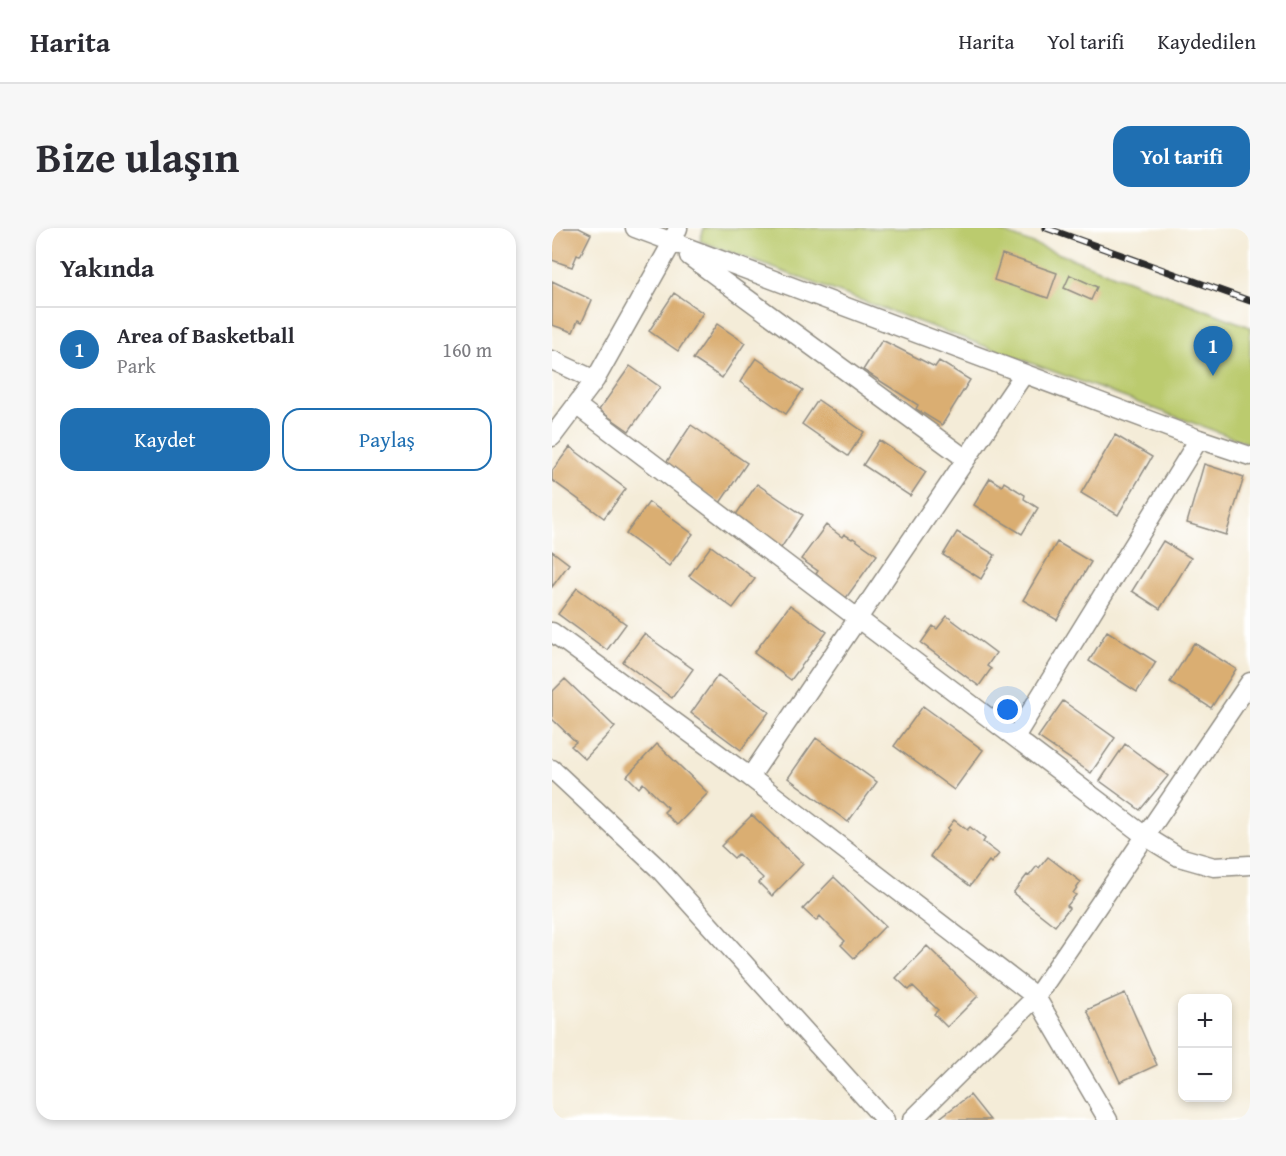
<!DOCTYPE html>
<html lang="tr">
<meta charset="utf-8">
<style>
body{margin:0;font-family:"Gentium Book Plus",serif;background:#f7f7f7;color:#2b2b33}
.controls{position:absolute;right:18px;bottom:18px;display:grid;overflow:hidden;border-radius:12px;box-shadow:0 3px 9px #0003}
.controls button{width:54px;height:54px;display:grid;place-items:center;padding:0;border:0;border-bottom:2px solid #e1e1e2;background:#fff;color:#2b2b33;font:30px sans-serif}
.you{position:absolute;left:456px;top:482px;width:21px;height:21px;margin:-15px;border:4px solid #fff;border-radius:50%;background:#1a73e8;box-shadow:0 0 0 9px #1a73e833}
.badge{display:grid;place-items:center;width:39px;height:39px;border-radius:50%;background:#1f6fb2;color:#fff;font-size:20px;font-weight:700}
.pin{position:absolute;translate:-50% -50px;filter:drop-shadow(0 2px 3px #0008)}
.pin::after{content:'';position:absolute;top:32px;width:21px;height:18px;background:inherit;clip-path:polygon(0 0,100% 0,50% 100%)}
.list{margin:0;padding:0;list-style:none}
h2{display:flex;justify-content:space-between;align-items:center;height:78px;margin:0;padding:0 24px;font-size:26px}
h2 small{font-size:20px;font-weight:400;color:#7c7c81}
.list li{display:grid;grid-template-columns:39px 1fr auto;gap:18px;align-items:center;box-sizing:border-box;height:84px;padding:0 24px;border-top:2px solid #e1e1e2}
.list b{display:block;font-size:22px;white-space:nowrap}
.list p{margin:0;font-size:20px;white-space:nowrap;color:#7c7c81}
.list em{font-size:20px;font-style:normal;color:#7c7c81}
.actions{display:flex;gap:12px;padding:18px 24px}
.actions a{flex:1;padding:14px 0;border:2px solid #1f6fb2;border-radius:18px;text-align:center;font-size:21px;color:#1f6fb2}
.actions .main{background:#1f6fb2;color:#fff}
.map{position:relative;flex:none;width:698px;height:892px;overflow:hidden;border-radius:18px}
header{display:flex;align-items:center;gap:36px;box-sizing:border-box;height:84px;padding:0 30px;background:#fff;border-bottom:2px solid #e1e1e2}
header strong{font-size:28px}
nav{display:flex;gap:33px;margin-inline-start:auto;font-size:21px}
.intro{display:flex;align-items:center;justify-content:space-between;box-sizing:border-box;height:144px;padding:0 36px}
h1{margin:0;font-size:42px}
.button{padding:15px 27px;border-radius:18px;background:#1f6fb2;color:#fff;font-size:21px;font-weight:700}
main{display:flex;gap:36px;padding:0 36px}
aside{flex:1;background:#fff;border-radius:18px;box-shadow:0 3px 9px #0003}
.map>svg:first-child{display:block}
.green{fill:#bbcb6e;stroke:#737b4c;stroke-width:1.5}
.building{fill:#daae72}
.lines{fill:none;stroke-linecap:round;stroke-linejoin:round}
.street-casing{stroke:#908c82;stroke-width:21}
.street{stroke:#fff;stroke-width:18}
.rail-casing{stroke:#2b2b2b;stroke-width:7}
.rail{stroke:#fff;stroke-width:4.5;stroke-dasharray:14;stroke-linecap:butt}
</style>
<header>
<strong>Harita</strong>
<nav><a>Harita</a><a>Yol tarifi</a><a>Kaydedilen</a></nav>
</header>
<div class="intro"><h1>Bize ulaşın</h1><a class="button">Yol tarifi</a></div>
<main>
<aside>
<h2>Yakında<small></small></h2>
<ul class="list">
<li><span class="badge">1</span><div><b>Area of Basketball</b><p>Park</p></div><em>160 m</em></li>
</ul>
<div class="actions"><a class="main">Kaydet</a><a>Paylaş</a></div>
</aside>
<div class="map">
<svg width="698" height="892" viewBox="0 0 698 892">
<rect width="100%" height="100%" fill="#fff"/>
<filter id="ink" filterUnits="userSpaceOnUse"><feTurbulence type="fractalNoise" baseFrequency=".0167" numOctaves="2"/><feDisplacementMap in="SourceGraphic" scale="12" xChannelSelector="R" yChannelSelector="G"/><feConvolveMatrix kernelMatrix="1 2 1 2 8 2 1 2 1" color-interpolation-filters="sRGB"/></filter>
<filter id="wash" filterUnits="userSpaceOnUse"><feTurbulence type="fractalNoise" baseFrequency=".008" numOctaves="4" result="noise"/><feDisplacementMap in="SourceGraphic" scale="24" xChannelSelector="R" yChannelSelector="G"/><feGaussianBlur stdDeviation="1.35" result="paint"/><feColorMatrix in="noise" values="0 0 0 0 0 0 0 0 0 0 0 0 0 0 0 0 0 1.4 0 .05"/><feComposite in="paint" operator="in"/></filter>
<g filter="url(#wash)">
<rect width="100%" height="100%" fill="#f4ecd8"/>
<path class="green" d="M152 0H440L698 99V216L148 13Z"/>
<g id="blocks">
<path class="building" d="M0 0H27L39 6 28 28 25 27 20 39 0 32Z
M450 26 505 45 496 70 442 52Z
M518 47 545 59 539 72 512 60Z
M0 53 40 72 30 94 26 92 21 104 0 97Z
M122 65 151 85 126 123 97 103Z
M165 96 193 115 170 150 141 131Z
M330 112 383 139 387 133 418 152 390 197 364 181 366 177 311 142Z
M204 130 251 162 234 186 188 154Z
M78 138 108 159 77 203 47 182Z
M266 172 312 204 296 228 250 196Z
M139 197 195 235 168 275 112 238Z
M563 207 600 229 566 287 529 265Z
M327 212 374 244 358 268 311 237Z
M18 219 74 261 52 290 0 252V243Z
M652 236 692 249 674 307 635 295Z
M438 250 450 258 452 254 473 267 472 271 486 280 470 306 422 277Z
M205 256 251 287 229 320 183 288Z
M97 274 141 306 117 338 74 306Z
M274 297 290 309 292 306 300 311 301 310 325 327 294 370 270 353 271 352 264 346 266 343 249 331Z
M405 304 443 327 429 351 391 327Z
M611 313 639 330 608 381 580 363Z
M505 314 539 334 505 392 471 372Z
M159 318 203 351 181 380 137 348Z
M0 323 17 336 0 359Z
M25 360 74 396 55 422 6 386Z
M238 377 275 404 239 452 202 425Z
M395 388 444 425 435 438 439 441 427 458 369 415 381 398 385 401Z
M555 403 604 434 585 464 537 433Z
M92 406 141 441 120 470 71 434Z
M642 415 684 441 659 480 618 454Z
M166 447 217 484 189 522 139 485Z
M13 451 63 499 33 531 19 518 24 514 0 491V464Z
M511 473 563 510 539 545 486 509Z
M371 478 431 522 402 562 342 518Z
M264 510 325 554 296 594 236 550Z
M105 516 156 565 125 597 112 584 116 580 91 555 87 560 75 548Z
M573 516 616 548 588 582 548 553Z
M200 587 251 636 220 668 207 655 211 650 186 626 182 630 169 618Z
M402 592 415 602 418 599 433 611 431 614 447 626 439 635 437 633 418 658 378 628 397 602 395 601Z
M496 629 529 654 521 665 524 667 515 678 517 680 503 698 461 665 475 647 477 648 485 638 487 640Z
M282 649 333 698 302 730 289 717 293 713 268 688 264 693 251 681Z
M375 718 426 768 395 799 382 786 386 782 361 758 357 762 344 750Z
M573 765 605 837 568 854 535 782Z
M418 867 438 892H391L389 889Z"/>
</g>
</g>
<g filter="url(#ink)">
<use href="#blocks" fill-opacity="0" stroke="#908c82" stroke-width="1.5"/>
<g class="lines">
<g class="street-casing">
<path id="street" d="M83 0 647 211 698 228
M137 28 414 231
M0 132 43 152
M24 177 593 608 627 629 662 639 698 637
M0 209 43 152 120 15 126 0
M0 404 198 549 484 769 556 892
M463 509 647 211
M0 541 107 641 333 892
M198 549 472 146
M360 892 484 769 698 454"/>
</g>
<use href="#street" class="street"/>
<g class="rail-casing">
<path id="rail" d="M494 0 698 73"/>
</g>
<use href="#rail" class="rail"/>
</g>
</g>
</svg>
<div class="controls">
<button>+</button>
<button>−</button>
</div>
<div class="you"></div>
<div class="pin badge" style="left:661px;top:148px">1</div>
</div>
</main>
